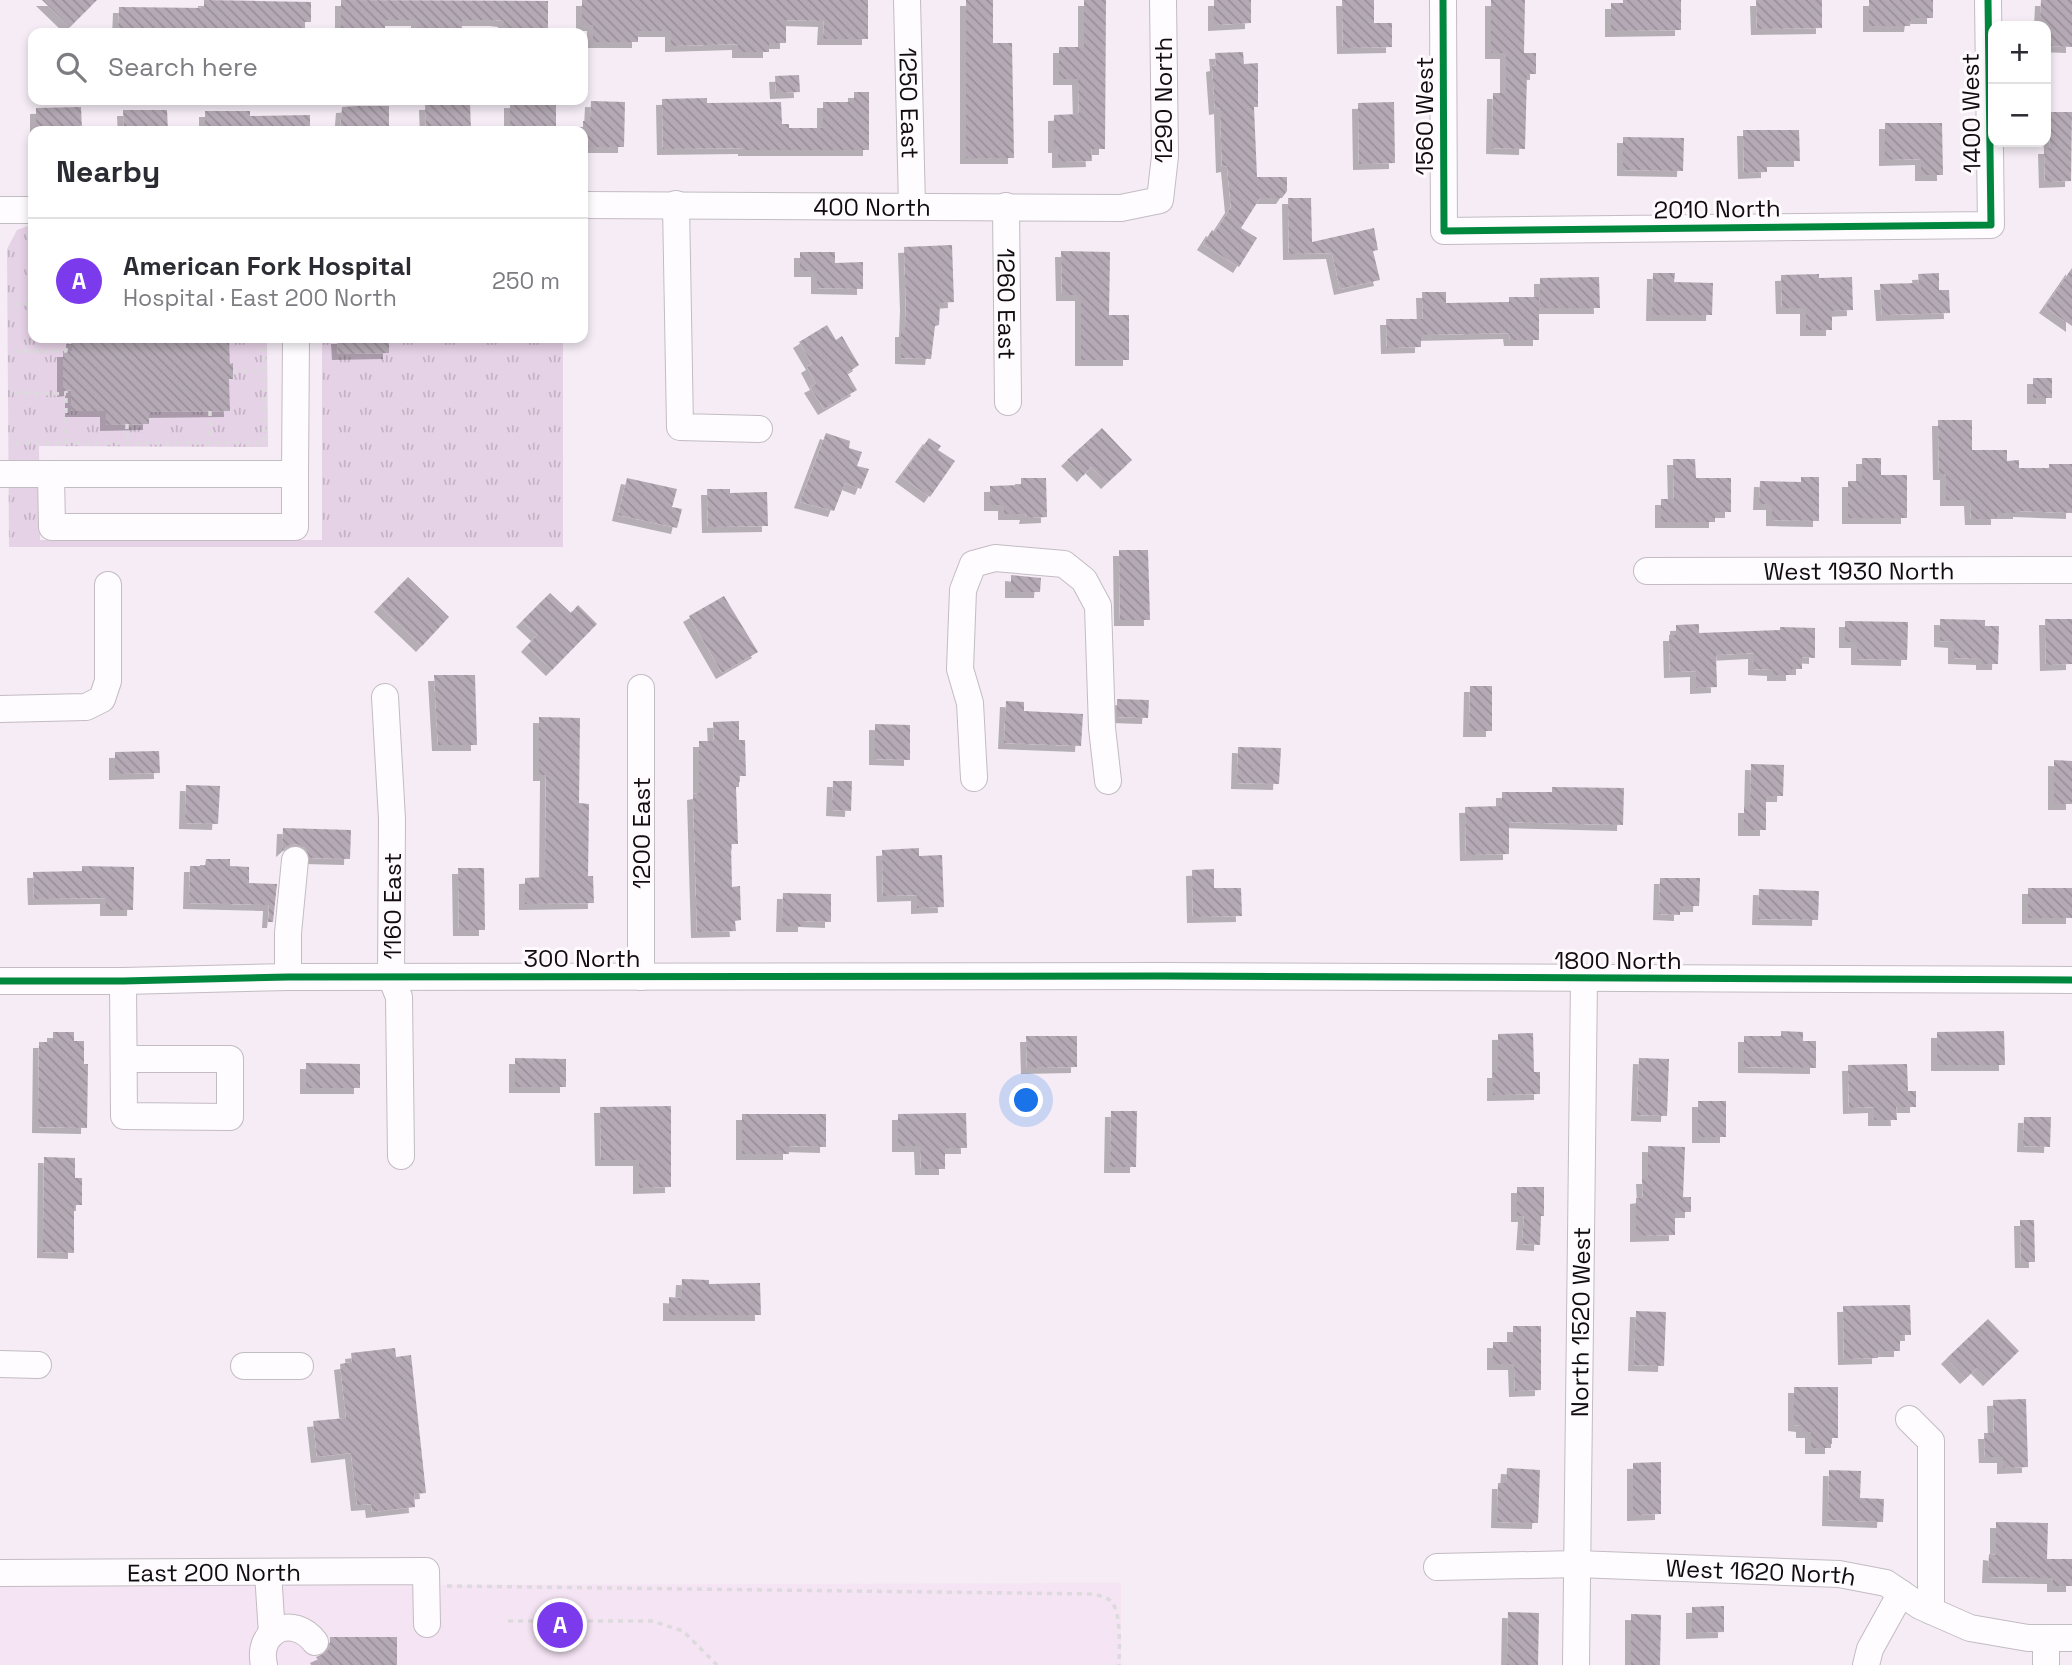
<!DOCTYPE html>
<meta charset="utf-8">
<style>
body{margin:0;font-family:"Space Grotesk",sans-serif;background:#f7f7f7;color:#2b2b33}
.controls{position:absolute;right:21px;top:21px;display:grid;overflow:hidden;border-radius:14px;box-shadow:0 4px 10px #0003}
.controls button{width:63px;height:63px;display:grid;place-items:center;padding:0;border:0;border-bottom:2px solid #e1e1e2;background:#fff;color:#2b2b33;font:35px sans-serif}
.you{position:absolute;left:1027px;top:1101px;width:24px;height:24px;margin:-18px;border:5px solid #fff;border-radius:50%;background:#1a73e8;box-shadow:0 0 0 10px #1a73e833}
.badge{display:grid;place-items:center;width:46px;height:46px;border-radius:50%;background:#7c3aed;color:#fff;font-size:23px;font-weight:700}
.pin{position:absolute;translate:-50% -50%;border:4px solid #fff;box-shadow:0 2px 7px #0006}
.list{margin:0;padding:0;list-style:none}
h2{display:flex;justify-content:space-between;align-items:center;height:91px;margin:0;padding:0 28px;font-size:30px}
h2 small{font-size:23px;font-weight:400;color:#7c7c81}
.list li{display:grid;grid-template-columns:46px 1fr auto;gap:21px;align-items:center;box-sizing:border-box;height:126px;padding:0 28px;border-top:2px solid #e1e1e2}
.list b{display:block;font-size:26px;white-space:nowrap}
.list p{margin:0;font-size:23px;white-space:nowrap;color:#7c7c81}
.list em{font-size:23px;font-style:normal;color:#7c7c81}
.icon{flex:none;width:38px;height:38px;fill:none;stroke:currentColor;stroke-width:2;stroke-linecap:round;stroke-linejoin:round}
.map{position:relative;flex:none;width:2072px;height:1665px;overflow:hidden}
.search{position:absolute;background:#fff;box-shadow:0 4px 10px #0003;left:28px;top:28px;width:560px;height:77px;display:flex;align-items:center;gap:18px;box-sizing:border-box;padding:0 24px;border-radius:14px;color:#7c7c81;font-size:26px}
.panel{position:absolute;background:#fff;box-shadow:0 4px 10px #0003;left:28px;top:126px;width:560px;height:217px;border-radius:14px}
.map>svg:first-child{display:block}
.built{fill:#f5e4f4}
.grass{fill:url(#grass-tufts)}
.building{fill:url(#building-back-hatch);filter:url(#shadow)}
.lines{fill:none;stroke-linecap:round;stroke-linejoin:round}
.minor-casing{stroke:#c3bcc3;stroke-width:28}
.path{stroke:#dddadd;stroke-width:3.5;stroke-dasharray:5 5;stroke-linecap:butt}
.minor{stroke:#fefcfe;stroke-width:26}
.cycleway-casing{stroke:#fefafe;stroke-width:11}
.cycleway{stroke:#00873e;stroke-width:7}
.labels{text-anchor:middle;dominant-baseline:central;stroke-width:6;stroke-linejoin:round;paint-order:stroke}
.street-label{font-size:24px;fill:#120c11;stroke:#fefafe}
</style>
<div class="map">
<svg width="2072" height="1665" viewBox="0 0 2072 1665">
<defs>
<pattern id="grass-tufts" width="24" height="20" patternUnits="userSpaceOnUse" patternTransform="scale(1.75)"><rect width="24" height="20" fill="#e6d2e6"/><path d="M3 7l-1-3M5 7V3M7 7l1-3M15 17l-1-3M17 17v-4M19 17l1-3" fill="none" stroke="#c4b3c4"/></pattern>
<pattern id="building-back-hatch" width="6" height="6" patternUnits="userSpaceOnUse" patternTransform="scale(1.75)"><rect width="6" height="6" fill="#b4a9b4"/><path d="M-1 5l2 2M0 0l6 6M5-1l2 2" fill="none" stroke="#9a909a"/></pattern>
<filter id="shadow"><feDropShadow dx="-6" dy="6" stdDeviation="0" flood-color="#0004"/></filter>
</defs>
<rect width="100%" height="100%" fill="#f5ecf5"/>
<path class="built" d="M1121 1583V1665H0V1586Z"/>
<path class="grass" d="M33 224V338H72V351H63V390L71 391V411H106V425L149 424V412L229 411V379L233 378V364H230L229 338H267L268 447 39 446 40 540H322V338H563V547H9L7 249 17 230Z"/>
<path class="building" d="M42 0H97L70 27Z
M204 0 311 2V22H302V33H258V30L225 29V33L118 32 119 7 204 8Z
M341 0 548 1V33H504V21L496 20H462V33H417V20H385V33H341Z
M582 0H868V39H823L824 21 786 20V43H769V52H738V44L671 46V31H638V42H593V25H582Z
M966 0H993V43H1012L1014 158H966Z
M1084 0H1106L1105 149H1091L1092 161 1058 162V147H1054V115L1079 114 1078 79H1059V47H1084Z
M1214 0H1251V23L1214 25Z
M1342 0H1374V23H1392V47L1343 48Z
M1491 0H1525L1524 53H1536V74H1527L1525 149 1492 148 1493 93H1506V53H1491Z
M1623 0H1681V30L1611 31V3H1623Z
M1756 0H1822V28L1757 29Z
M1869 0H1933V18H1911L1910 26H1869Z
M2041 0H2072V47L2046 46 2045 21H2040Z
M1243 52 1244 64 1258 63V107H1254L1257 177H1287V191L1282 198H1260L1241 228 1257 238 1239 267 1203 244 1212 230 1215 232 1231 207 1227 166 1222 167 1220 108 1215 109 1212 66 1216 65 1215 53Z
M799 75 800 92 776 93 775 76Z
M854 92H869V150H744V148L663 149 662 99 707 98V103L781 102 782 124H789V128H823V102H854Z
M591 101 625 102 624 147H583V121H590Z
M510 102 556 103V131H510Z
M1394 102 1395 163 1359 164 1358 103Z
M470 103 471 131H426L425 104Z
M357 106H389V131H340L342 107Z
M81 107 82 131H36V108Z
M123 110H167L168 131H124Z
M205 111H250V116L310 115V131H205Z
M2049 112H2072L2071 181 2045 182 2044 148H2050Z
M1885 123H1942L1943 175H1921V159L1885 160Z
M1743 130H1799L1800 161H1767V172L1744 173Z
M1623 137 1684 138 1683 171 1623 170Z
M1288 198H1311L1312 242 1374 228 1378 250 1373 251 1380 280 1340 289 1332 253 1289 254Z
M952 245 954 302 940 303 939 325 935 326 931 359 901 358V331H905L906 305 904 247Z
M1061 251 1110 252 1109 315H1129V360H1081V295H1062Z
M800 252H835V263L863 262V289L817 288V271H800Z
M2072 268V326L2045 307Z
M1653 273H1675L1674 282 1713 283 1712 315H1652Z
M1939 273V290H1949L1950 313 1882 315 1880 284 1919 283 1918 274Z
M1819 274V278L1852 277 1853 310 1832 311V330H1806V308H1782L1781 275Z
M1599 277 1600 308H1540V278Z
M1422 292H1446V303L1509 302V297H1539V340H1510L1509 333 1421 335V347L1387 348 1386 319H1423Z
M827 325 836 340 842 336 859 365 847 373 857 390 824 409 810 387 816 384 807 367 812 364 799 342Z
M72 338H229L230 364 233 363V379H229L230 411 149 412V424L106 425V411H71V390L63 391V351H72Z
M337 338H389V353L338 354Z
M2033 378H2052V398H2033Z
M1938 420H1972V450H2007V461L2019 460V468H2049V464H2072V513L2019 511V513H1997V519H1971L1970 500H1946V474H1939Z
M1102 428 1132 460 1107 483 1091 467 1083 476 1067 460Z
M826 433 850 441 849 448 862 452 857 466 869 469 861 489 845 483 834 511 800 502Z
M929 438 941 446 938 450 955 461 930 497 901 476Z
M1862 458H1881V475H1907V518H1848V481H1862Z
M1673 459H1695L1696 478H1731V512H1715V522H1661V499H1674Z
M1801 477H1819V521L1772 520V504H1759L1760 481 1801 482Z
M627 478 677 489 672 507 682 509 677 528 618 515Z
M1021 478H1046L1047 517 1025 518 1026 514H1004V505H990V486L1021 485Z
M707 489H730V493L767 492 768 526 708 527Z
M1119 550H1148L1150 620H1120Z
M1011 575 1041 578 1040 592H1011Z
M408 577 449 617 422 646 380 606Z
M550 593 571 613 578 605 597 624 552 670 527 646 537 635 522 621Z
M724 596 758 652 722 673 689 616Z
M1940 619 1985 620V626H1999L1998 664H1982V659L1954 658V642L1940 641Z
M2045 619H2072V664L2046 665Z
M1845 621 1908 622 1907 660 1857 659V642H1845Z
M1699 624V633L1780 630V627L1815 628V658L1802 657V669H1792V675H1773V670L1754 669V653L1716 655 1717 687 1696 688V671L1670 672 1669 635H1676V625Z
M434 675H475L477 745H438Z
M1470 686H1492V731H1469Z
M1117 699 1149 700 1148 718 1117 717Z
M1006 701 1024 702V711L1083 714 1081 746 1004 743Z
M539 717 580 718 579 803 589 804 588 876H593L594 903 525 904V878L545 877 546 775H539Z
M739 721V740H745L746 776H739V787H736L738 844H731L732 887 740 886 741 920 735 921 736 931 697 932 693 794 699 793V741H714L713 722Z
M875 724 910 725V760L875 759Z
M1238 747 1281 748 1279 784 1237 783Z
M159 751 160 773 115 774V752Z
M2054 760 2072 761V804H2054Z
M1751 764 1784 765 1783 796H1766V830H1744V807H1750Z
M833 781H852L851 811 832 810Z
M186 785 220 786 218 824 185 823Z
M1552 787 1624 788 1623 825 1509 822V854L1466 855 1465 807 1502 806V792H1552Z
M283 828 351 830 350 859 310 858 305 848 297 844 289 845 282 851Z
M919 848V856L942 855 944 907 917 908V895L883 896 882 850Z
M206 859H230V866L249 867V883L277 884 273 922H268L269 905 189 903 190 866H205Z
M82 866 134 867 133 910H106V898L34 899 33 872 82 871Z
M458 868H484L485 930H459Z
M1214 869V888H1241L1242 916 1193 917 1192 870Z
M1660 878H1700L1699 906H1680V915L1659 914Z
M2028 888H2072V918H2028Z
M1759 889 1819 891 1818 920 1758 919Z
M783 893 831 894V922L804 921V926H782Z
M1781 1031 1803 1032V1041H1816V1068L1744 1067V1036H1781Z
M2004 1031 2005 1065H1937V1032Z
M53 1032H74V1041H84V1064H88L87 1128 38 1127 39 1042H53Z
M1533 1033 1534 1072H1540V1094L1493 1095V1072H1498V1034Z
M1026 1036H1077V1067L1027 1068Z
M515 1058 566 1059V1087H515Z
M1639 1058 1669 1059 1667 1116 1637 1115Z
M306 1063 360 1064V1088H306Z
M1907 1064 1908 1091H1916V1107H1896L1897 1120H1874V1107L1849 1108 1848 1065Z
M1698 1101H1726V1137H1698Z
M671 1106V1187L639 1188V1160H601L600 1107Z
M1111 1111H1137L1136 1167H1110Z
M966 1113 967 1148H945V1169H921L920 1146H898V1114Z
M742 1114H826V1147L789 1146V1154H742Z
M2024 1117H2051L2050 1147 2023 1146Z
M1648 1146 1685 1147 1683 1197H1691V1212H1675V1235L1636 1236V1198L1643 1197 1642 1178H1648Z
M44 1157 75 1158V1178H82V1205H74V1253L43 1252Z
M1517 1187H1544V1216H1541L1540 1245 1522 1244 1524 1216H1517Z
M2020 1220H2034L2035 1262H2021Z
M682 1279 709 1280V1284L760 1283 761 1315H669V1297L681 1298Z
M1910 1305 1911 1335H1900V1351H1878V1358L1844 1359 1843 1306Z
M1636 1311 1666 1312 1664 1366 1634 1365Z
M1988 1319 2019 1351 1989 1380 1977 1368 1966 1378 1947 1358Z
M1513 1326H1541V1390L1515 1391 1514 1364H1493V1342H1513Z
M395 1348 396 1357 411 1355 426 1493 414 1494 415 1507 372 1512 371 1504 357 1505 351 1453 317 1457 313 1421 346 1418 340 1364 352 1362 351 1353Z
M1794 1387H1838V1438H1831V1448H1811V1432H1802V1426L1794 1425Z
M2026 1399 2028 1467 2003 1468V1457H1985L1984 1433H1994L1993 1400Z
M1661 1462V1514L1633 1515V1463Z
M1507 1468 1540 1470 1538 1523 1497 1522 1498 1483H1506Z
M1829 1470 1861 1471 1860 1498 1884 1499 1883 1522 1828 1520Z
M1996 1522 2048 1523 2047 1559H2072V1586H2053V1578L1988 1577 1989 1554 1996 1555Z
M1724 1606V1632L1692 1633V1607Z
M1508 1612 1539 1613 1538 1665H1507Z
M1631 1614 1661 1615 1660 1665H1631Z
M330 1637H397V1665H321L316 1657 327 1652 330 1645Z"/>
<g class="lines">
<g class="minor-casing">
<g id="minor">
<path id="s1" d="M907 0 912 206"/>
<path d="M1443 0 1444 231 1991 225 1988 0"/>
<path d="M676 204 680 427 759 429"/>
<path id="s2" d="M583 205 1121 208 1160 200 1165 156 1163 0"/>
<path id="s3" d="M1006 206 1008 402"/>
<path d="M0 210H33"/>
<path d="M0 474H295L296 338"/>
<path d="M51 474 52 527H295V474"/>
<path id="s4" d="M1647 571 2072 570"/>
<path d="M385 697 392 819 391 977 399 997 401 1156"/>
<path d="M0 709 86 707 102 699 108 681V585"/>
<path d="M974 778 970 703 960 669 963 590 973 564 995 558 1064 564 1084 580 1098 606 1102 728 1108 781"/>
<path d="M288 977V933L295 860"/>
<path d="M641 977V688"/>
<path d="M0 981H123L288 977 1164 976 2072 980"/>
<path d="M123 981 124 1116 230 1117V1059H124"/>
<path d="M0 1364 38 1365"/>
<path d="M244 1366H300"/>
<path d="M1909 1419 1931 1441V1611"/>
<path id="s5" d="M1437 1567 1577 1564 1839 1574 1886 1583 1920 1606 1970 1628 2028 1638H2072"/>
<path id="s6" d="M0 1573 426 1571 427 1624"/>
<path d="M268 1573 272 1634"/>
<path d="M2046 1638V1665"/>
<path d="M264 1665C256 1629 293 1614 315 1642"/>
<path id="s7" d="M1576 1665 1584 979"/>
<path d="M1866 1665 1870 1649 1901 1593"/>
</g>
</g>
<path class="path" d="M14 304H33
M14 351H66V338
M233 371H263
M14 393 66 394
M210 411V443
M127 424V443
M15 443H264V338
M66 443V391
M447 1586 1094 1594C1100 1596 1106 1597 1111 1601 1122 1613 1119 1649 1119 1665
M508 1621H652L683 1631 717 1665"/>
<use href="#minor" class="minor"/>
<g class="cycleway-casing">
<path id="cycleway" d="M1443 0 1444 231 1991 225 1988 0
M0 981H123L288 977 1164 976 2072 980"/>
</g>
<use href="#cycleway" class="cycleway"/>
</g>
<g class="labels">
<g class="street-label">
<text transform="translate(1163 100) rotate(-90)">1290 North</text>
<text stroke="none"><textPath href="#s1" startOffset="103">1250 East</textPath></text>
<text transform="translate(1971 113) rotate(-91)">1400 West</text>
<text transform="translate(1424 116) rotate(-90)">1560 West</text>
<text stroke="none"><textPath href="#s2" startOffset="289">400 North</textPath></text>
<text transform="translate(1717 209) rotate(-1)">2010 North</text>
<text stroke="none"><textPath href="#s3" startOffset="98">1260 East</textPath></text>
<text stroke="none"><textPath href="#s4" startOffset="212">West 1930 North</textPath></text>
<text transform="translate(641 833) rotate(-90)">1200 East</text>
<text transform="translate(392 906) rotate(-90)">1160 East</text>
<text x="582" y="958">300 North</text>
<text x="1618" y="960">1800 North</text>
<text stroke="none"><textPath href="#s7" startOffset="343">North 1520 West</textPath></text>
<text stroke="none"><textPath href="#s6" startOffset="214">East 200 North</textPath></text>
<text stroke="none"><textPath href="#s5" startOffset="324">West 1620 North</textPath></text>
</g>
</g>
</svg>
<div class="controls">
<button>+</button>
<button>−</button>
</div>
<div class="you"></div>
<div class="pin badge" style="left:560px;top:1625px">A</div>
<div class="search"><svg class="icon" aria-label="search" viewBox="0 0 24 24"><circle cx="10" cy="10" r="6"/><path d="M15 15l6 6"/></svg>Search here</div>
<section class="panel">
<h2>Nearby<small></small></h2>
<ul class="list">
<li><span class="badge">A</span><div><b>American Fork Hospital</b><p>Hospital · East 200 North</p></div><em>250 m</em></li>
</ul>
</section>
</div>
